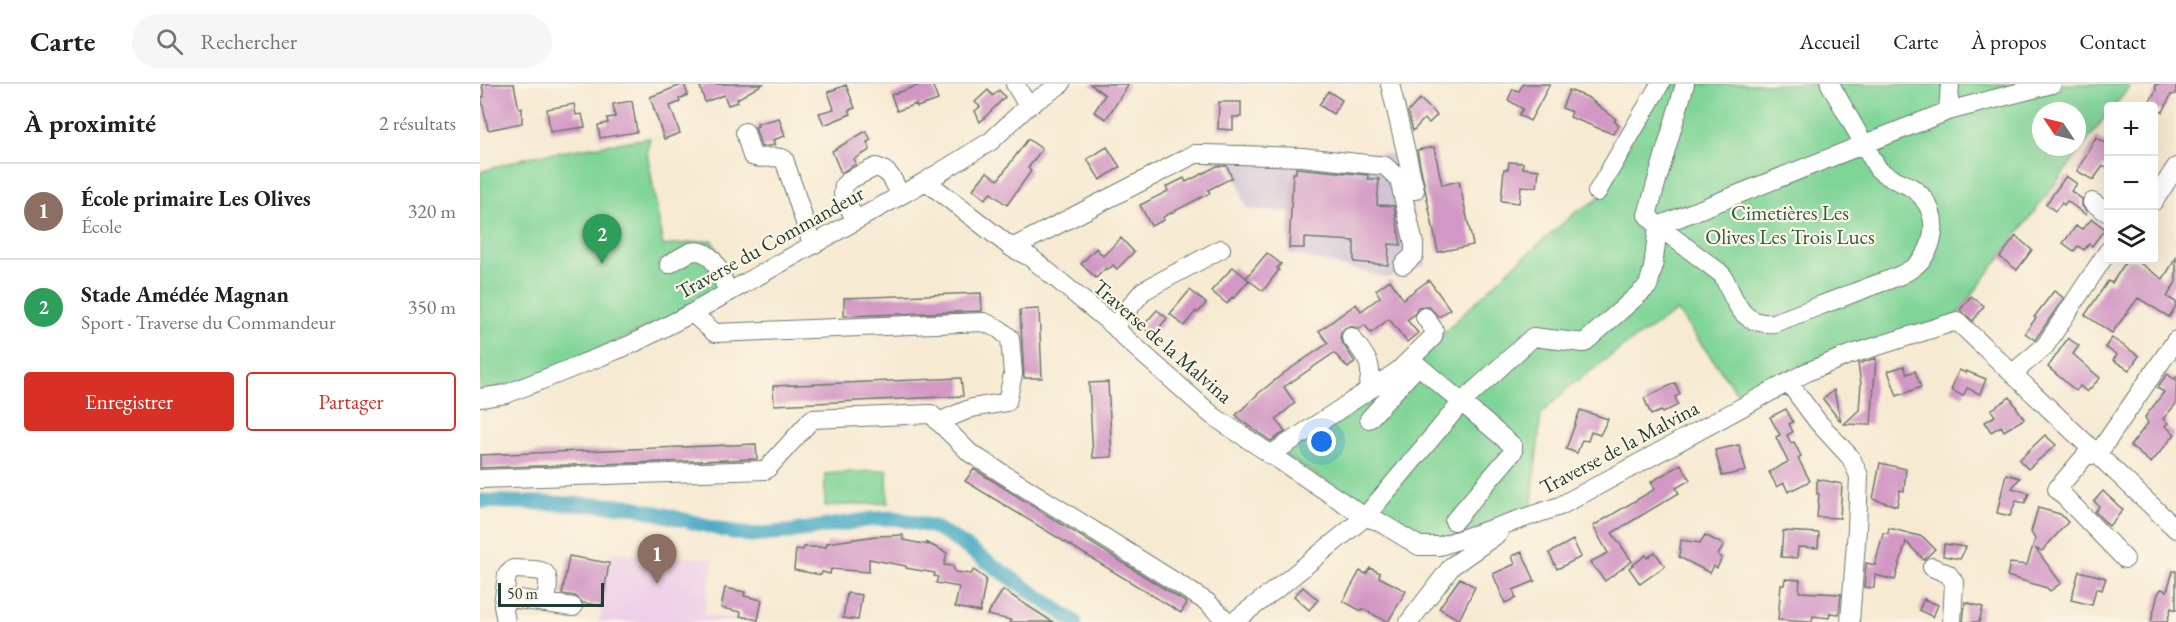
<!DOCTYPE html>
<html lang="fr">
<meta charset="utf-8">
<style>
body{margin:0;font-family:"EB Garamond",serif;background:#f6f6f6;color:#202124}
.controls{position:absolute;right:18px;top:18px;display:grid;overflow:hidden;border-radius:6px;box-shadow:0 6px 24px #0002}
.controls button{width:54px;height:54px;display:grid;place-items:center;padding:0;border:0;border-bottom:2px solid #e0e0e0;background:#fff;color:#202124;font:30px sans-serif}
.compass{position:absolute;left:1552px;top:18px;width:54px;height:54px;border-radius:50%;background:#fff;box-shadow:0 6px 24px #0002;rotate:305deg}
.scale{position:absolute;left:18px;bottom:15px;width:106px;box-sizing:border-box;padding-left:6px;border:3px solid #1f3d34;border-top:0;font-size:16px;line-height:21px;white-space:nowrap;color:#1f3d34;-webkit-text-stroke:4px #fcf5e5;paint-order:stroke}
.you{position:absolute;left:842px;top:358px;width:21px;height:21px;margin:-15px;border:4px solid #fff;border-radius:50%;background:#1a73e8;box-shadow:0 0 0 9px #1a73e833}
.badge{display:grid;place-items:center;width:39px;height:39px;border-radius:50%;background:#d93025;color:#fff;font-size:20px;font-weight:700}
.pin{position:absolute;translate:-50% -50px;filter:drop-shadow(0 2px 3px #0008)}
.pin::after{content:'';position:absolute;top:32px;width:21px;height:18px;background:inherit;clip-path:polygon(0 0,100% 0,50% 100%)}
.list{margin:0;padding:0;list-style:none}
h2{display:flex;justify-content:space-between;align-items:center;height:78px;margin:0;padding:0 24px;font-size:26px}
h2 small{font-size:20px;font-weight:400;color:#757577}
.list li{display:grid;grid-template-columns:39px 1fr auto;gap:18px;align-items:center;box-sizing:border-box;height:96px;padding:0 24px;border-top:2px solid #e0e0e0}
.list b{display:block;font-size:22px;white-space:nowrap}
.list p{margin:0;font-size:20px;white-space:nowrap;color:#757577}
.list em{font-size:20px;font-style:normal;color:#757577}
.actions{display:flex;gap:12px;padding:18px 24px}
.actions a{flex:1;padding:14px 0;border:2px solid #d93025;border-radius:6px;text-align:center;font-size:21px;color:#d93025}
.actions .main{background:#d93025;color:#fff}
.icon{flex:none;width:33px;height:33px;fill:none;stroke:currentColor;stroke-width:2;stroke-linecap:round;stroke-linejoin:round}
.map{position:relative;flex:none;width:1696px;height:538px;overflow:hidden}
header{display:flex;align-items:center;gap:36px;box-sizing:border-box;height:84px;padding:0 30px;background:#fff;border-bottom:2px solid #e0e0e0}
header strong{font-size:28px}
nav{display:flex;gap:33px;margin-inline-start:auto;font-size:21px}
.search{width:420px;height:54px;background:#f6f6f6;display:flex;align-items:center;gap:15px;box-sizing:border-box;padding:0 21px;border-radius:33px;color:#757577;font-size:22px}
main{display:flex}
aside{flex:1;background:#fff}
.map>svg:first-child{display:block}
.built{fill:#eed0e8}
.industrial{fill:#ccbed4}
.green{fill:#7fd497;stroke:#4f8866;stroke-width:1.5;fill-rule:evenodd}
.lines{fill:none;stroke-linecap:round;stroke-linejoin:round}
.canal{stroke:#43a8c3;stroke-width:15}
.building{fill:#d297c4}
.minor-casing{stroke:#6b7a6c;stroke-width:20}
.minor{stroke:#fff;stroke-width:18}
.labels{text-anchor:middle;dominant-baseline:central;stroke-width:4.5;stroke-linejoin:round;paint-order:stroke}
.park-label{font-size:21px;fill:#325b48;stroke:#fcf5e5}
.street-label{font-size:21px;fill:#1f3d34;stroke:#fcf5e5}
</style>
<header>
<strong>Carte</strong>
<div class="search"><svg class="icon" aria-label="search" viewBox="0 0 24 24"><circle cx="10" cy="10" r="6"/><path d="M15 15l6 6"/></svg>Rechercher</div>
<nav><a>Accueil</a><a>Carte</a><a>À propos</a><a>Contact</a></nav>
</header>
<main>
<aside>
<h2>À proximité<small>2 résultats</small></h2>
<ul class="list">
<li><span class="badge" style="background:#8d6e63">1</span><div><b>École primaire Les Olives</b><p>École</p></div><em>320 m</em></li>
<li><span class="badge" style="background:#2e9e5b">2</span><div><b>Stade Amédée Magnan</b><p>Sport · Traverse du Commandeur</p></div><em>350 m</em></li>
</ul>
<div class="actions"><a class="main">Enregistrer</a><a>Partager</a></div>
</aside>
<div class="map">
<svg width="1696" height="538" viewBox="0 0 1696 538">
<rect width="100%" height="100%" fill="#fcf5e5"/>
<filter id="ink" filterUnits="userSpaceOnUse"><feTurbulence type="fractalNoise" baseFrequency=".0167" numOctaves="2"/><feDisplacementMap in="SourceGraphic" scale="12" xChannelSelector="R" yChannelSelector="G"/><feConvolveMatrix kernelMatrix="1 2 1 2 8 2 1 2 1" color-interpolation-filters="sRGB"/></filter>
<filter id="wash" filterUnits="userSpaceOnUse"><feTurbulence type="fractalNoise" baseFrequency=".008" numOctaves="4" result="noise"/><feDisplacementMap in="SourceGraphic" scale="24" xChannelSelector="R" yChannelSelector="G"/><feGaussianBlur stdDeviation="1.35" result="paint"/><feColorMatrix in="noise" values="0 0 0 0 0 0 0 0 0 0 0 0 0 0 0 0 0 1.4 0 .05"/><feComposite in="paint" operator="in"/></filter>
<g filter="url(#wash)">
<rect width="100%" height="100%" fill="#f7ead3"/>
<path class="built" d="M132 468 234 475 224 530 268 538H119Z"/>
<path class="industrial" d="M726 58 919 71 946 181 908 194 809 169 810 128 767 125 751 79 726 76Z"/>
<path class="green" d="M1184 0H1652L1634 22H1628V29L1477 231 1261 314 1197 227 1144 262 1089 303 1061 330 1051 425 961 459 939 456 799 368 920 291 1028 187 1097 127 1116 117ZM1561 27H1597V63H1561Z
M170 54 167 67 183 162 232 156 253 199 199 230 65 289 20 304 0 307V88L48 73Z
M407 386 408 419 345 422V390Z"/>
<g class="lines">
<path class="canal" d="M0 417 149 422 252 448 271 451 308 448 393 435 415 434 454 443 473 454 595 538"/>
</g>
<g id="blocks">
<path class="building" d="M2 0H34L39 25 42 24V39L8 46 1 13H4Z
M204 0 208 11 199 15 200 18 190 22 200 49 184 55 170 13Z
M229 0H283L257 15 258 18 248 21 244 11 225 18 220 3Z
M442 0H452L458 16 437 23 436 20 417 27 411 11Z
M610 0H649L626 35 614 28 625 11Z
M1043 0H1070L1050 37 1039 31 1043 25 1028 16 1033 5 1039 7Z
M1675 0H1696V10L1691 11 1683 28 1674 25V22H1667L1676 6Z
M366 1 375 24 369 26 371 30 344 41 339 29 354 25 348 8Z
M508 6 513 12 519 6 525 13 500 38 495 27 500 23 495 18Z
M1089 6 1107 13 1136 35 1134 37 1139 41 1133 50 1090 33 1092 28 1082 24Z
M848 7 862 16 853 30 839 21Z
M940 15 957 31 949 39 944 35 933 47 928 28Z
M152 17 157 48 120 54 118 41 128 39 127 34 135 33 133 20Z
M739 18H761V33H753V46L738 45Z
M94 20 96 31 102 30 105 43 70 48 67 25Z
M299 34 305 52 293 56 295 61 281 63 275 43 278 42 277 40Z
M386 47 391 56 387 58 390 66 374 75 376 80 361 89 352 67Z
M1616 53 1629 61V85L1623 82 1613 96 1597 87Z
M548 55 562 65 548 84 551 87 527 121 511 109 505 115 493 105 507 88 518 96Z
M627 63 640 83 620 96 607 75Z
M954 63 962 101 979 97 993 161 958 168 937 66Z
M1029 78 1043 79V84L1059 86 1057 103 1041 102 1039 119 1021 117 1024 85H1028Z
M737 82H747L752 94 728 106 730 109 683 133 684 136 671 142 660 121 688 107 686 103 704 94 706 98Z
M816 84 888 91V95H899L897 121 914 122 921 161 909 160 908 181 874 178V157L824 154V164H809L813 89H816Z
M1586 92 1597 100 1591 107 1602 115V122L1607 128 1606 131 1587 117 1584 121 1582 119 1575 127 1566 120Z
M1612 135 1625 145 1612 162 1609 160 1604 166 1598 162 1594 167 1583 159 1596 142 1602 145Z
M1536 152 1552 166 1537 186 1520 173Z
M641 154 654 168 637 185 633 181 628 186 626 184 616 194 601 180 616 164 623 172Z
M787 169 801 180 797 184 799 186 783 207 766 194Z
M1696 174V198L1687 213 1696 218V222L1689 233 1658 214 1632 249 1605 231 1628 197 1632 199 1647 176H1655L1683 195Z
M753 183 769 196 754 214 752 213 747 220 731 207Z
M910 196 923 215 949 196 970 225 959 233 949 223 938 224 934 231 927 236 938 249 927 258 909 235 891 249 885 241 879 245 870 242 865 244 861 248 860 255 875 278 868 284 854 269 804 303 815 319 796 335 805 348 791 357 763 338 756 331 779 309 804 289 848 259 839 247 876 220 881 227 900 213 896 206Z
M710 206 726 219 718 229 716 227 704 242 690 230Z
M1574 207 1584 214 1555 256 1545 249 1556 234 1554 233Z
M501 209 502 227 364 232V214Z
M1491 212 1504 222 1493 237 1480 226Z
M559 225 562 294H544L540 226Z
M677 226 687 234 673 252 662 243Z
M1588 254 1599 262 1593 270 1620 294 1607 308 1600 302 1596 307 1568 283Z
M1632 254 1659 272 1649 286 1633 276 1637 271 1625 263Z
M1396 274 1391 341 1364 340 1379 326 1381 300 1378 280Z
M1424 282 1427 290 1435 287 1441 303 1417 312 1408 287Z
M1479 286 1486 289V287L1506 295 1500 310 1487 304 1483 312 1471 306Z
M1687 290 1694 295 1696 293V320L1683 335 1688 339 1685 342 1695 350 1671 379 1650 362 1668 339 1665 333 1684 308 1677 304Z
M481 294 483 312 294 321 293 302Z
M628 298 632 373 613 374 609 299Z
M1195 299 1200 310 1195 313 1198 321 1182 329 1181 327 1171 331 1164 314Z
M1354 306 1361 338 1343 315Z
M1530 313 1544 335 1524 347 1521 342 1511 348 1505 338 1515 332 1511 326Z
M1306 325 1313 338 1309 340 1313 348 1307 351 1311 359 1314 358 1321 372 1318 374 1330 397 1308 408 1304 399 1297 403 1289 388 1308 378 1296 353 1300 351 1290 333Z
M1100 326 1128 335 1120 351 1111 348 1108 357 1102 356 1097 369 1086 365Z
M1565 351 1576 361 1548 385 1539 376Z
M276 360 277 375 0 384V371Z
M1259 361 1266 387 1242 392 1235 366Z
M1400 379 1426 385 1424 407 1420 406 1417 422 1393 415Z
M1201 380 1210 396 1196 404 1199 409 1132 449 1152 477 1125 497 1110 478 1128 469 1113 442 1175 405 1171 398Z
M494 385 707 519 701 529 485 397Z
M1526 390 1540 394 1532 404 1549 409 1545 419 1536 417 1530 432 1517 429Z
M1337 395 1362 400 1360 434 1337 433 1339 410H1337Z
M1623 407 1643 426 1629 442 1615 428 1619 422 1614 417Z
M1558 424 1580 430 1588 438 1562 467 1556 465 1581 499 1570 507 1567 504 1527 492 1530 479 1547 481 1555 455 1551 448Z
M1409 444 1443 453 1455 465 1444 476 1426 458 1415 496 1395 491 1394 504 1384 503 1386 479 1395 481 1403 449H1408Z
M1303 447 1339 449 1338 464 1318 463 1317 474 1301 473Z
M423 451V456L448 461 447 459 467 469 464 481 473 482 475 488 491 490 494 486 506 495 500 528 475 523 479 503 456 499 458 493 454 492 455 489 426 484V482L389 475V488L351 485 350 490 342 488 341 491 314 486 316 465 323 466 324 463H346L347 459 396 452Z
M1225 451 1244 461 1238 471 1242 474 1237 484 1234 482 1230 489 1199 473 1201 456 1220 459Z
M1093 456 1101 473 1077 485 1069 469Z
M1464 460 1486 463 1480 475 1463 472Z
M1042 468 1055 497 1033 506 1036 514 1025 519 1013 490 1035 480 1032 472Z
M1175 468 1185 482 1160 500 1149 484 1166 471 1167 474Z
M89 472 129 479 122 522 103 519 95 512 82 510Z
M890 484 900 489 899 493 926 507 908 538 882 525 881 527 863 517 880 487 886 490Z
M1599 487 1626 494 1622 506 1616 504 1612 521 1591 516Z
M1693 487H1696V526L1691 524 1687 538H1671L1678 510 1681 505 1687 507Z
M980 494 995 503 979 536 959 524Z
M1305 495 1320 496 1319 508 1361 510 1359 530 1350 529 1349 534 1333 532 1332 538 1298 536 1301 501H1304Z
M823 503 838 516 829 526 814 512Z
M245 504 265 508 264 512 282 516 278 536 260 532 261 528 241 524Z
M523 506 551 524 573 538H530L531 536 507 531Z
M367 509 382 511 378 536 363 534Z
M1444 515 1458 521 1453 533 1439 526Z
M1485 518 1503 523 1499 538H1483Z"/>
</g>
</g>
<g filter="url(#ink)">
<use href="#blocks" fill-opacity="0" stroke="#6b7a6c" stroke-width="1.5"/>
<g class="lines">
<g class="minor-casing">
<path id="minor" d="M535 0 548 22
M910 0 935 106
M1205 0 1167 131 1178 142 1239 188 1243 192C1256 217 1260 242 1294 239 1324 228 1354 216 1384 205 1400 198 1420 194 1434 183 1455 166 1460 135 1443 114 1432 98 1411 98 1398 85L1350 0
M1468 27 1572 0
M265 48 272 72C282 77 293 70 304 75L332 160
M446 97 532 164 550 173 634 242 644 253 733 332 885 433 898 437 939 462H960L1080 422 1327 288 1366 272 1477 237 1696 445
M1117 108 1180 0
M1674 117 1696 83
M1612 118 1628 129
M375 136 363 110 364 101 371 95 396 83C411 87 414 98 420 111
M1178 142 1468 27 1470 0
M532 164 715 70H726L822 73 905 82 919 95 934 160V171L923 181
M189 180C196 176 204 171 211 168 234 162 241 193 248 208
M212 229 235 249 504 238 519 245 530 254 533 290 527 318 492 324 458 338
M634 242 663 207 741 165
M871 253C887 274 895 280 887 307
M1533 289 1565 262 1628 167
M1309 299 1338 338 1371 374 1379 392 1377 445 1370 538
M0 314 26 310 82 288 152 260 212 229 446 97 511 57 548 22 581 0
M889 335 934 286 940 283 1033 362V368L974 437
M790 371 918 287 953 253 954 246 945 233
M0 395 286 386 332 335 451 330 490 369 727 518 748 538
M1645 475 1577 405 1606 371H1617L1696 256
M1452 483 1468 490 1474 498 1472 538
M25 513 93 523
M26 538 23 521 27 491 33 485C68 487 71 482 66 519
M753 538 804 499 885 433 981 319 1053 253 1104 259 1168 202 1173 184 1178 142
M929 538 972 482 1019 449"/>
</g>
<use href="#minor" class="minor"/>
</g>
</g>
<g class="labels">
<g class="park-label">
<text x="1310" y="128">Cimetières Les<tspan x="1310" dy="24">Olives Les Trois Lucs</tspan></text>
</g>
<g class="street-label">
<text transform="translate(290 158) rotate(-29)">Traverse du Commandeur</text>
<text transform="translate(683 257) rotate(41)">Traverse de la Malvina</text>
<text transform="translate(1139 363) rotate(-28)">Traverse de la Malvina</text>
</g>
</g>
</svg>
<div class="controls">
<button>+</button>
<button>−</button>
<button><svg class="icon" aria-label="layers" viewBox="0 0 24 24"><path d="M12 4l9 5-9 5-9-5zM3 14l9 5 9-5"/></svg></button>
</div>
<svg class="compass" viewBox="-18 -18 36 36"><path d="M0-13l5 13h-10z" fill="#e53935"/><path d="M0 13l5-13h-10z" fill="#757577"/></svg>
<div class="scale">50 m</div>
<div class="you"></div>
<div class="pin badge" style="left:177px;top:500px;background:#8d6e63">1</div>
<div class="pin badge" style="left:122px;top:180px;background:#2e9e5b">2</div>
</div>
</main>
